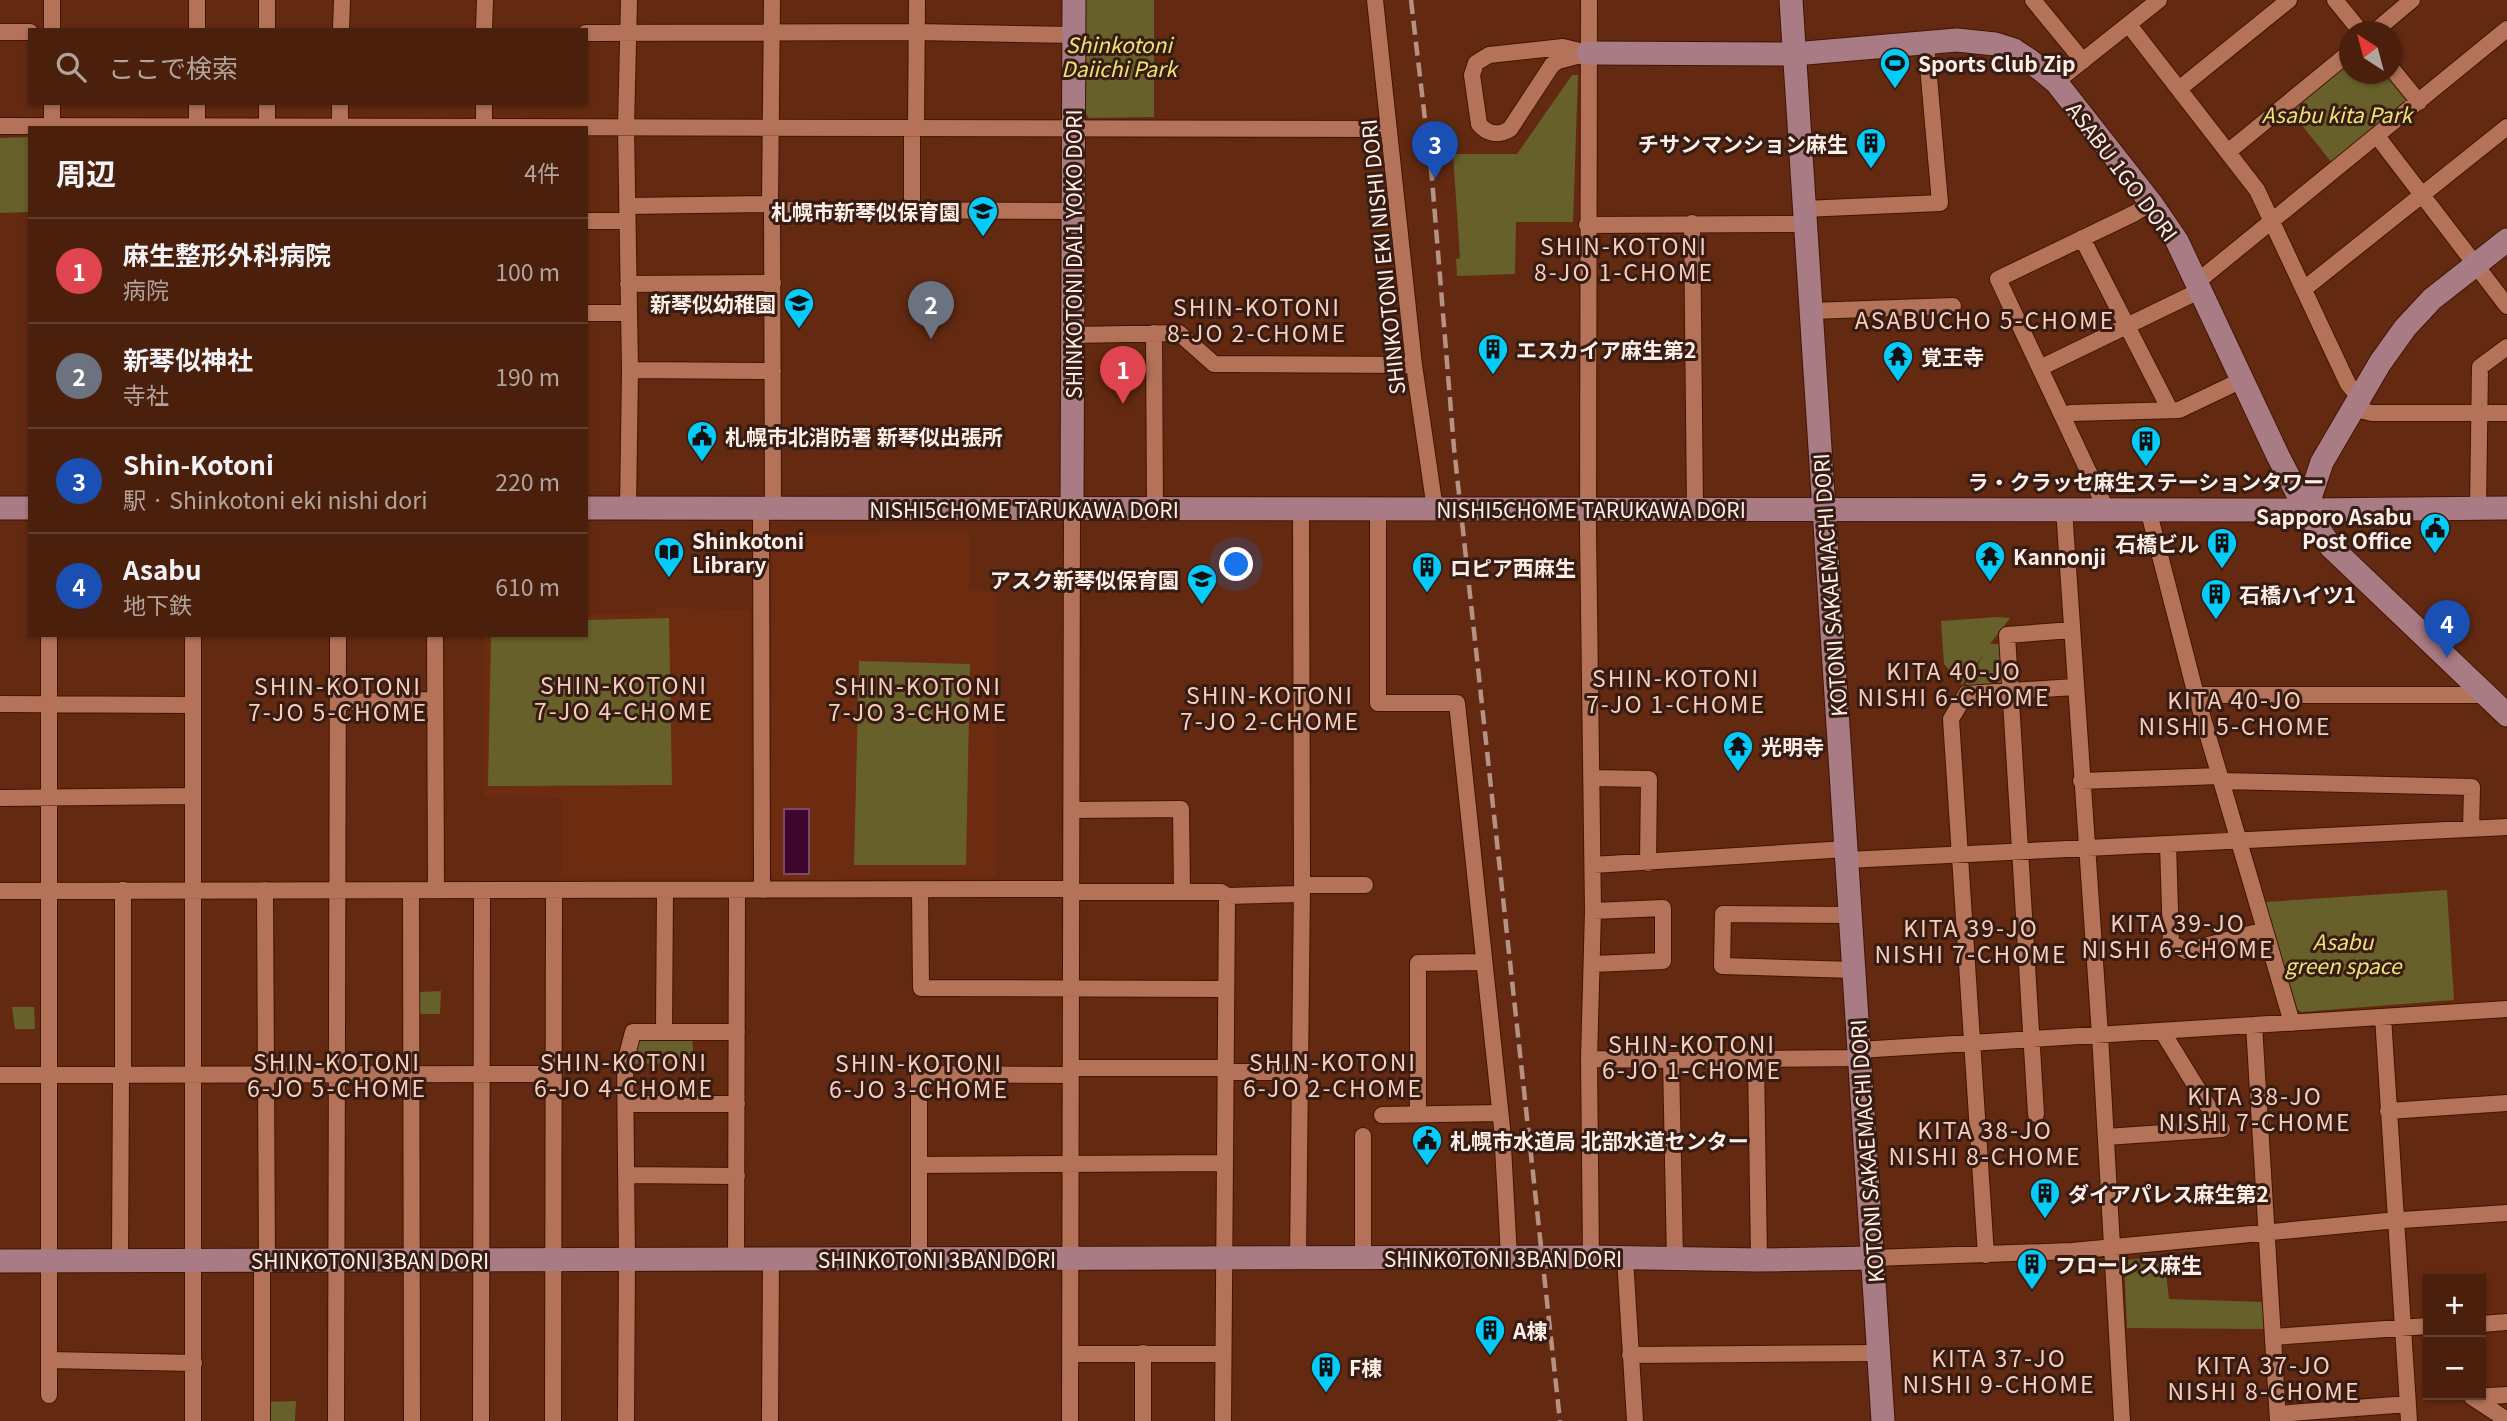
<!DOCTYPE html>
<html lang="ja">
<meta charset="utf-8">
<style>
body{margin:0;font-family:Georgia,"Noto Sans JP",serif;background:#512816;color:#f1f3f6}
.controls{position:absolute;right:21px;bottom:21px;display:grid;overflow:hidden;border-radius:0px;box-shadow:0 2px 5px #0004}
.controls button{width:63px;height:63px;display:grid;place-items:center;padding:0;border:0;border-bottom:2px solid #613e2e;background:#4a200d;color:#f1f3f6;font:35px sans-serif}
.compass{position:absolute;left:2339px;top:21px;width:63px;height:63px;border-radius:50%;background:#4a200d;box-shadow:0 2px 5px #0004;rotate:324deg}
.you{position:absolute;left:1237px;top:565px;width:24px;height:24px;margin:-18px;border:5px solid #fff;border-radius:50%;background:#1a73e8;box-shadow:0 0 0 10px #1a73e833}
.badge{display:grid;place-items:center;width:46px;height:46px;border-radius:50%;background:#05cbf9;color:#fff;font-size:23px;font-weight:700}
.pin{position:absolute;translate:-50% -58px;filter:drop-shadow(0 2px 4px #0008)}
.pin::after{content:'';position:absolute;top:37px;width:24px;height:21px;background:inherit;clip-path:polygon(0 0,100% 0,50% 100%)}
.list{margin:0;padding:0;list-style:none}
h2{display:flex;justify-content:space-between;align-items:center;height:91px;margin:0;padding:0 28px;font-size:30px}
h2 small{font-size:23px;font-weight:400;color:#b2a39d}
.list li{display:grid;grid-template-columns:46px 1fr auto;gap:21px;align-items:center;box-sizing:border-box;height:105px;padding:0 28px;border-top:2px solid #613e2e}
.list b{display:block;font-size:26px;white-space:nowrap}
.list p{margin:0;font-size:23px;white-space:nowrap;color:#b2a39d}
.list em{font-size:23px;font-style:normal;color:#b2a39d}
.icon{flex:none;width:38px;height:38px;fill:none;stroke:currentColor;stroke-width:2;stroke-linecap:round;stroke-linejoin:round}
.map{position:relative;flex:none;width:2507px;height:1421px;overflow:hidden}
.search{position:absolute;background:#4a200d;box-shadow:0 2px 5px #0004;left:28px;top:28px;width:560px;height:77px;display:flex;align-items:center;gap:18px;box-sizing:border-box;padding:0 24px;border-radius:0px;color:#b2a39d;font-size:26px}
.panel{position:absolute;background:#4a200d;box-shadow:0 2px 5px #0004;left:28px;top:126px;width:560px;height:511px;border-radius:0px}
.map>svg:first-child{display:block}
.built{fill:#6d2c0f}
.green{fill:#67602a}
.water{fill:#3e052e;stroke:#774b66;stroke-width:2}
.lines{fill:none;stroke-linecap:round;stroke-linejoin:round}
.street-casing{stroke:#401503;stroke-width:18}
.secondary-casing{stroke:#401503;stroke-width:25}
.street{stroke:#b47359;stroke-width:16}
.secondary{stroke:#a97b84;stroke-width:23}
.rail{stroke:#b59283;stroke-width:4.5;stroke-dasharray:14 7;stroke-linecap:butt}
.labels{text-anchor:middle;dominant-baseline:central;stroke-width:6;stroke-linejoin:round;paint-order:stroke}
.park-label{font-size:21px;font-style:italic;fill:#efe278;stroke:#361c12}
.poi-label{font-size:21px;font-weight:bold;fill:#fdeee8;stroke:#361c12;text-anchor:start}
.street-label{font-size:21px;fill:#fdeee8;stroke:#361c12}
.neighbourhood-label{font-size:23px;letter-spacing:2px;fill:#f8cdbc;stroke:#361c12}
</style>
<div class="map">
<svg width="2507" height="1421" viewBox="0 0 2507 1421">
<rect width="100%" height="100%" fill="#632a11"/>
<path class="built" d="M969 532V590L996 591V877L776 880 771 874 772 536 777 533Z
M656 608 750 610 751 875 746 879 561 877V798L484 796V635H586V614L655 613Z"/>
<path class="green" d="M1085 0H1154V117L1089 118 1084 112Z
M2349 59 2350 74H2388L2407 97V102L2332 163 2289 109Z
M1572 75H1578L1573 222H1516L1515 274 1457 276 1456 259 1460 258 1453 154H1517Z
M30 137V212L0 213V138Z
M1997 617 2010 618 1990 644H2001L2003 686 1963 689 1985 652 1962 685 1944 664 1941 621Z
M669 618 672 785 488 786 491 635H586V620Z
M859 661 970 664 966 865H854Z
M2447 890 2454 1000 2301 1012 2295 1008 2265 902Z
M441 991 440 1014H420V992Z
M12 1007H34L35 1029H15Z
M692 1036 694 1063 632 1064 638 1038Z
M2164 1257 2169 1299 2264 1302 2265 1329 2127 1328 2124 1260Z
M296 1401 295 1421H266L267 1402Z"/>
<path class="water" d="M784 809H809V874H784Z"/>
<g class="lines">
<g class="street-casing">
<path id="street" d="M197 0V30
M772 0 770 204 772 210 773 509
M1375 0 1414 365 1435 509
M1589 0 1588 531 1593 911 1589 1059 1591 1257
M2033 0 2083 61
M2335 0 2361 32
M2129 25 2257 190 2348 384 2359 397
M52 30V0
M267 30V0
M341 30 342 0
M484 30 485 0
M0 32H30
M2374 32 2412 0
M586 33 917 32 1074 35
M1563 47 1588 53 1558 61 1552 65 1510 129C1499 136 1487 134 1479 124L1472 75 1476 63 1489 55Z
M2392 69 2419 102
M2056 82 2159 0
M2179 89 2289 0
M0 126 1389 129
M267 127V103
M52 128V103
M197 128V103
M340 128V103
M484 128V103
M912 128V210
M916 128 917 0
M2377 136 2507 306
M2229 151 2350 52
M628 206 770 204
M1804 209 1940 203 1926 43
M772 210 1073 211
M586 221H627
M1692 223 1695 509
M1587 225 1805 224
M2082 238 2170 410
M2197 282 2507 29
M628 284 773 283
M2304 289 2507 127
M1811 311 1953 306
M586 313H627
M1154 333 1155 509
M1073 335 1179 333 1214 364 1414 365
M2040 368 2201 290
M630 370 773 371
M2352 408 2372 413H2507
M2063 417 2071 413 2179 410 2242 380
M2478 508 2480 367 2507 347
M628 509 630 370 626 127 629 0
M761 509 762 890
M1378 509V703H1457L1502 1128 1509 1257
M2064 509 2100 1035 2122 1421
M2106 509 1998 279 2135 213 2151 203
M2148 509 2196 695 2265 930 2186 951 2171 943 2168 844
M49 635V1395
M435 635 436 890
M2196 695H2485
M338 702 434 700
M0 704 193 705
M1592 778 1649 779 1648 863
M2081 781 2220 776
M2221 781 2472 787 2471 829
M0 798 193 796
M1072 810 1181 809 1182 891
M1847 860 2507 827
M1593 865 1847 849
M1302 885H1365
M920 889 921 988 1226 989
M123 890V1075
M265 890 267 1261
M411 890 412 1421
M0 891 1063 889 1082 892H1221L1227 896 1223 1421
M1227 896 1300 894
M1851 915 1723 914 1722 966 1854 970
M2265 930 2292 1023
M1593 964 1663 961V908L1593 911
M2383 1017 2409 1421
M2254 1025 2278 1421
M664 1031 665 890
M1859 1050 2507 1009
M1589 1059 1671 1060 1860 1058
M1671 1060 1675 1260
M1756 1060 1759 1260
M1071 1068H1225
M1226 1072H1298
M0 1075 554 1074
M626 1104H737
M2388 1111 2507 1103
M1418 1114V963L1483 962
M2036 1114 2007 635 2072 630
M1382 1115 1500 1113
M2106 1137 2222 1129 2162 1031
M919 1165 1225 1163
M626 1175 737 1176
M1986 1255 1951 719 1966 694 2075 687
M1298 1258 1302 885 1301 509
M1363 1258V1136
M1625 1258 1635 1421
M1873 1258 2072 1251 2387 1221 2507 1213
M919 1259V1074L1071 1075
M736 1260 737 890
M120 1261 121 1075
M2481 1324 2507 1322
M2273 1337 2428 1326
M1070 1354H1223
M1630 1355 1879 1353
M49 1360 194 1363
M2507 1395 2472 1397 2507 1420
M2278 1414 2408 1404
M193 1421V635
M262 1421V1261
M336 1421 338 635
M481 1421 482 890
M553 1421 554 890
M626 1421 627 1260 625 1063 633 1032H737
M770 1421 771 1260
M1070 1421 1072 509
M1143 1421V1353"/>
</g>
<g class="secondary-casing">
<path id="secondary" d="M1791 0 1883 1421
M1588 53 1794 54 1957 40 1995 44 2014 50 2029 60 2056 82 2151 203 2177 241 2278 456 2306 510 2331 547 2507 715
M0 508H30
M586 508 2306 510 2507 508
M1072 509 1074 0
M2306 510 2322 462 2380 363 2405 328 2432 299 2507 240
M0 1261 1591 1257 1759 1260 1873 1258"/>
</g>
<use href="#street" class="street"/>
<use href="#secondary" class="secondary"/>
<path class="rail" d="M1411 0 1432 179 1454 448 1560 1421"/>
</g>
<defs>
<g id="stadium-pin" transform="scale(1.575)"><path d="M0 17L-7.5 6A9.5 9.5 0 1 1 7.5 6Z" fill="#05cbf9" stroke="#361c12"/><path d="M0-5a6.5 5 0 1 0 0 10a6.5 5 0 1 0 0-10ZM-3.5-1.8h7v3.6h-7Z" fill="#111"/></g>
<g id="building-pin" transform="scale(1.575)"><path d="M0 17L-7.5 6A9.5 9.5 0 1 1 7.5 6Z" fill="#05cbf9" stroke="#361c12"/><path d="M-4-6H4V6H1V3H-1V6H-4ZM-2.5-4.3h1.7v1.8h-1.7ZM.8-4.3h1.7v1.8H.8ZM-2.5-1h1.7V.8h-1.7ZM.8-1h1.7V.8H.8Z" fill="#111"/></g>
<g id="school-pin" transform="scale(1.575)"><path d="M0 17L-7.5 6A9.5 9.5 0 1 1 7.5 6Z" fill="#05cbf9" stroke="#361c12"/><path d="M0-5L7-2L0 1L-7-2ZM-4 1L0 2.5L4 1V4Q0 6-4 4Z" fill="#111"/></g>
<g id="temple-pin" transform="scale(1.575)"><path d="M0 17L-7.5 6A9.5 9.5 0 1 1 7.5 6Z" fill="#05cbf9" stroke="#361c12"/><path d="M0-6L5-2H3V0L6.5 2.5H4V6H1.5V3h-3V6H-4V2.5H-6.5L-3 0V-2H-5Z" fill="#111"/></g>
<g id="civic-pin" transform="scale(1.575)"><path d="M0 17L-7.5 6A9.5 9.5 0 1 1 7.5 6Z" fill="#05cbf9" stroke="#361c12"/><path d="M-.6-6.5H3V-4.5H.6V-3L4-1V1h2V6H-6V1h2V-1L-.6-3ZM-1.2 2.5V6h2.4V2.5Z" fill="#111"/></g>
<g id="library-pin" transform="scale(1.575)"><path d="M0 17L-7.5 6A9.5 9.5 0 1 1 7.5 6Z" fill="#05cbf9" stroke="#361c12"/><path d="M-6-4Q-3-5.5-.7-3.5V5Q-3 3-6 4ZM6-4Q3-5.5 .7-3.5V5Q3 3 6 4Z" fill="#111"/></g>
</defs>
<g fill-rule="evenodd">
<use href="#stadium-pin" x="1895" y="63"/>
<use href="#building-pin" x="1871" y="143"/>
<use href="#school-pin" x="983" y="211"/>
<use href="#school-pin" x="799" y="303"/>
<use href="#building-pin" x="1493" y="349"/>
<use href="#temple-pin" x="1898" y="356"/>
<use href="#civic-pin" x="702" y="436"/>
<use href="#building-pin" x="2146" y="441"/>
<use href="#civic-pin" x="2435" y="528"/>
<use href="#building-pin" x="2222" y="543"/>
<use href="#library-pin" x="669" y="552"/>
<use href="#temple-pin" x="1990" y="556"/>
<use href="#building-pin" x="1427" y="567"/>
<use href="#school-pin" x="1202" y="579"/>
<use href="#building-pin" x="2216" y="594"/>
<use href="#temple-pin" x="1738" y="746"/>
<use href="#civic-pin" x="1427" y="1140"/>
<use href="#building-pin" x="2045" y="1193"/>
<use href="#building-pin" x="2032" y="1264"/>
<use href="#building-pin" x="1490" y="1330"/>
<use href="#building-pin" x="1326" y="1367"/>
</g>
<g class="labels">
<g class="park-label">
<text x="1119" y="44">Shinkotoni<tspan x="1119" dy="24">Daiichi Park</tspan></text>
<text x="2337" y="114">Asabu kita Park</text>
<text x="2343" y="941">Asabu<tspan x="2343" dy="24">green space</tspan></text>
</g>
<g class="poi-label">
<text x="1918" y="63">Sports Club Zip</text>
<text x="1848" y="143" text-anchor="end">チサンマンション麻生</text>
<text x="960" y="211" text-anchor="end">札幌市新琴似保育園</text>
<text x="776" y="303" text-anchor="end">新琴似幼稚園</text>
<text x="1516" y="349">エスカイア麻生第2</text>
<text x="1921" y="356">覚王寺</text>
<text x="725" y="436">札幌市北消防署 新琴似出張所</text>
<text x="2146" y="481" text-anchor="middle">ラ・クラッセ麻生ステーションタワー</text>
<text x="2412" y="516" text-anchor="end">Sapporo Asabu<tspan x="2412" dy="24">Post Office</tspan></text>
<text x="692" y="540">Shinkotoni<tspan x="692" dy="24">Library</tspan></text>
<text x="2199" y="543" text-anchor="end">石橋ビル</text>
<text x="2013" y="556">Kannonji</text>
<text x="1450" y="567">ロピア西麻生</text>
<text x="1179" y="579" text-anchor="end">アスク新琴似保育園</text>
<text x="2239" y="594">石橋ハイツ1</text>
<text x="1761" y="746">光明寺</text>
<text x="1450" y="1140">札幌市水道局 北部水道センター</text>
<text x="2068" y="1193">ダイアパレス麻生第2</text>
<text x="2055" y="1264">フローレス麻生</text>
<text x="1513" y="1330">A棟</text>
<text x="1349" y="1367">F棟</text>
</g>
<g class="street-label">
<text transform="translate(2123 171) rotate(53)">ASABU 1GO DORI</text>
<text transform="translate(1073 254) rotate(-90)">SHINKOTONI DAI1 YOKO DORI</text>
<text transform="translate(1382 257) rotate(-96)">SHINKOTONI EKI NISHI DORI</text>
<text x="1024" y="509">NISHI5CHOME TARUKAWA DORI</text>
<text x="1591" y="509">NISHI5CHOME TARUKAWA DORI</text>
<text transform="translate(1829 585) rotate(-94)">KOTONI SAKAEMACHI DORI</text>
<text transform="translate(1866 1151) rotate(-94)">KOTONI SAKAEMACHI DORI</text>
<text x="1503" y="1258">SHINKOTONI 3BAN DORI</text>
<text x="937" y="1259">SHINKOTONI 3BAN DORI</text>
<text x="370" y="1260">SHINKOTONI 3BAN DORI</text>
</g>
<g class="neighbourhood-label">
<text x="1624" y="245">SHIN-KOTONI<tspan x="1624" dy="26">8-JO 1-CHOME</tspan></text>
<text x="1257" y="306">SHIN-KOTONI<tspan x="1257" dy="26">8-JO 2-CHOME</tspan></text>
<text x="1985" y="319">ASABUCHO 5-CHOME</text>
<text x="1954" y="670">KITA 40-JO<tspan x="1954" dy="26">NISHI 6-CHOME</tspan></text>
<text x="1676" y="677">SHIN-KOTONI<tspan x="1676" dy="26">7-JO 1-CHOME</tspan></text>
<text x="624" y="684">SHIN-KOTONI<tspan x="624" dy="26">7-JO 4-CHOME</tspan></text>
<text x="338" y="685">SHIN-KOTONI<tspan x="338" dy="26">7-JO 5-CHOME</tspan></text>
<text x="918" y="685">SHIN-KOTONI<tspan x="918" dy="26">7-JO 3-CHOME</tspan></text>
<text x="1270" y="694">SHIN-KOTONI<tspan x="1270" dy="26">7-JO 2-CHOME</tspan></text>
<text x="2235" y="699">KITA 40-JO<tspan x="2235" dy="26">NISHI 5-CHOME</tspan></text>
<text x="2178" y="922">KITA 39-JO<tspan x="2178" dy="26">NISHI 6-CHOME</tspan></text>
<text x="1971" y="927">KITA 39-JO<tspan x="1971" dy="26">NISHI 7-CHOME</tspan></text>
<text x="1692" y="1043">SHIN-KOTONI<tspan x="1692" dy="26">6-JO 1-CHOME</tspan></text>
<text x="337" y="1061">SHIN-KOTONI<tspan x="337" dy="26">6-JO 5-CHOME</tspan></text>
<text x="624" y="1061">SHIN-KOTONI<tspan x="624" dy="26">6-JO 4-CHOME</tspan></text>
<text x="1333" y="1061">SHIN-KOTONI<tspan x="1333" dy="26">6-JO 2-CHOME</tspan></text>
<text x="919" y="1062">SHIN-KOTONI<tspan x="919" dy="26">6-JO 3-CHOME</tspan></text>
<text x="2255" y="1095">KITA 38-JO<tspan x="2255" dy="26">NISHI 7-CHOME</tspan></text>
<text x="1985" y="1129">KITA 38-JO<tspan x="1985" dy="26">NISHI 8-CHOME</tspan></text>
<text x="1999" y="1357">KITA 37-JO<tspan x="1999" dy="26">NISHI 9-CHOME</tspan></text>
<text x="2264" y="1364">KITA 37-JO<tspan x="2264" dy="26">NISHI 8-CHOME</tspan></text>
</g>
</g>
</svg>
<div class="controls">
<button>+</button>
<button>−</button>
</div>
<svg class="compass" viewBox="-18 -18 36 36"><path d="M0-13l5 13h-10z" fill="#e53935"/><path d="M0 13l5-13h-10z" fill="#b2a39d"/></svg>
<div class="you"></div>
<div class="pin badge" style="left:1123px;top:404px;background:#e0444e">1</div>
<div class="pin badge" style="left:931px;top:339px;background:#6b7280">2</div>
<div class="pin badge" style="left:1435px;top:179px;background:#1a4fb4">3</div>
<div class="pin badge" style="left:2447px;top:658px;background:#1a4fb4">4</div>
<div class="search"><svg class="icon" aria-label="search" viewBox="0 0 24 24"><circle cx="10" cy="10" r="6"/><path d="M15 15l6 6"/></svg>ここで検索</div>
<section class="panel">
<h2>周辺<small>4件</small></h2>
<ul class="list">
<li><span class="badge" style="background:#e0444e">1</span><div><b>麻生整形外科病院</b><p>病院</p></div><em>100 m</em></li>
<li><span class="badge" style="background:#6b7280">2</span><div><b>新琴似神社</b><p>寺社</p></div><em>190 m</em></li>
<li><span class="badge" style="background:#1a4fb4">3</span><div><b>Shin-Kotoni</b><p>駅 · Shinkotoni eki nishi dori</p></div><em>220 m</em></li>
<li><span class="badge" style="background:#1a4fb4">4</span><div><b>Asabu</b><p>地下鉄</p></div><em>610 m</em></li>
</ul>
</section>
</div>
